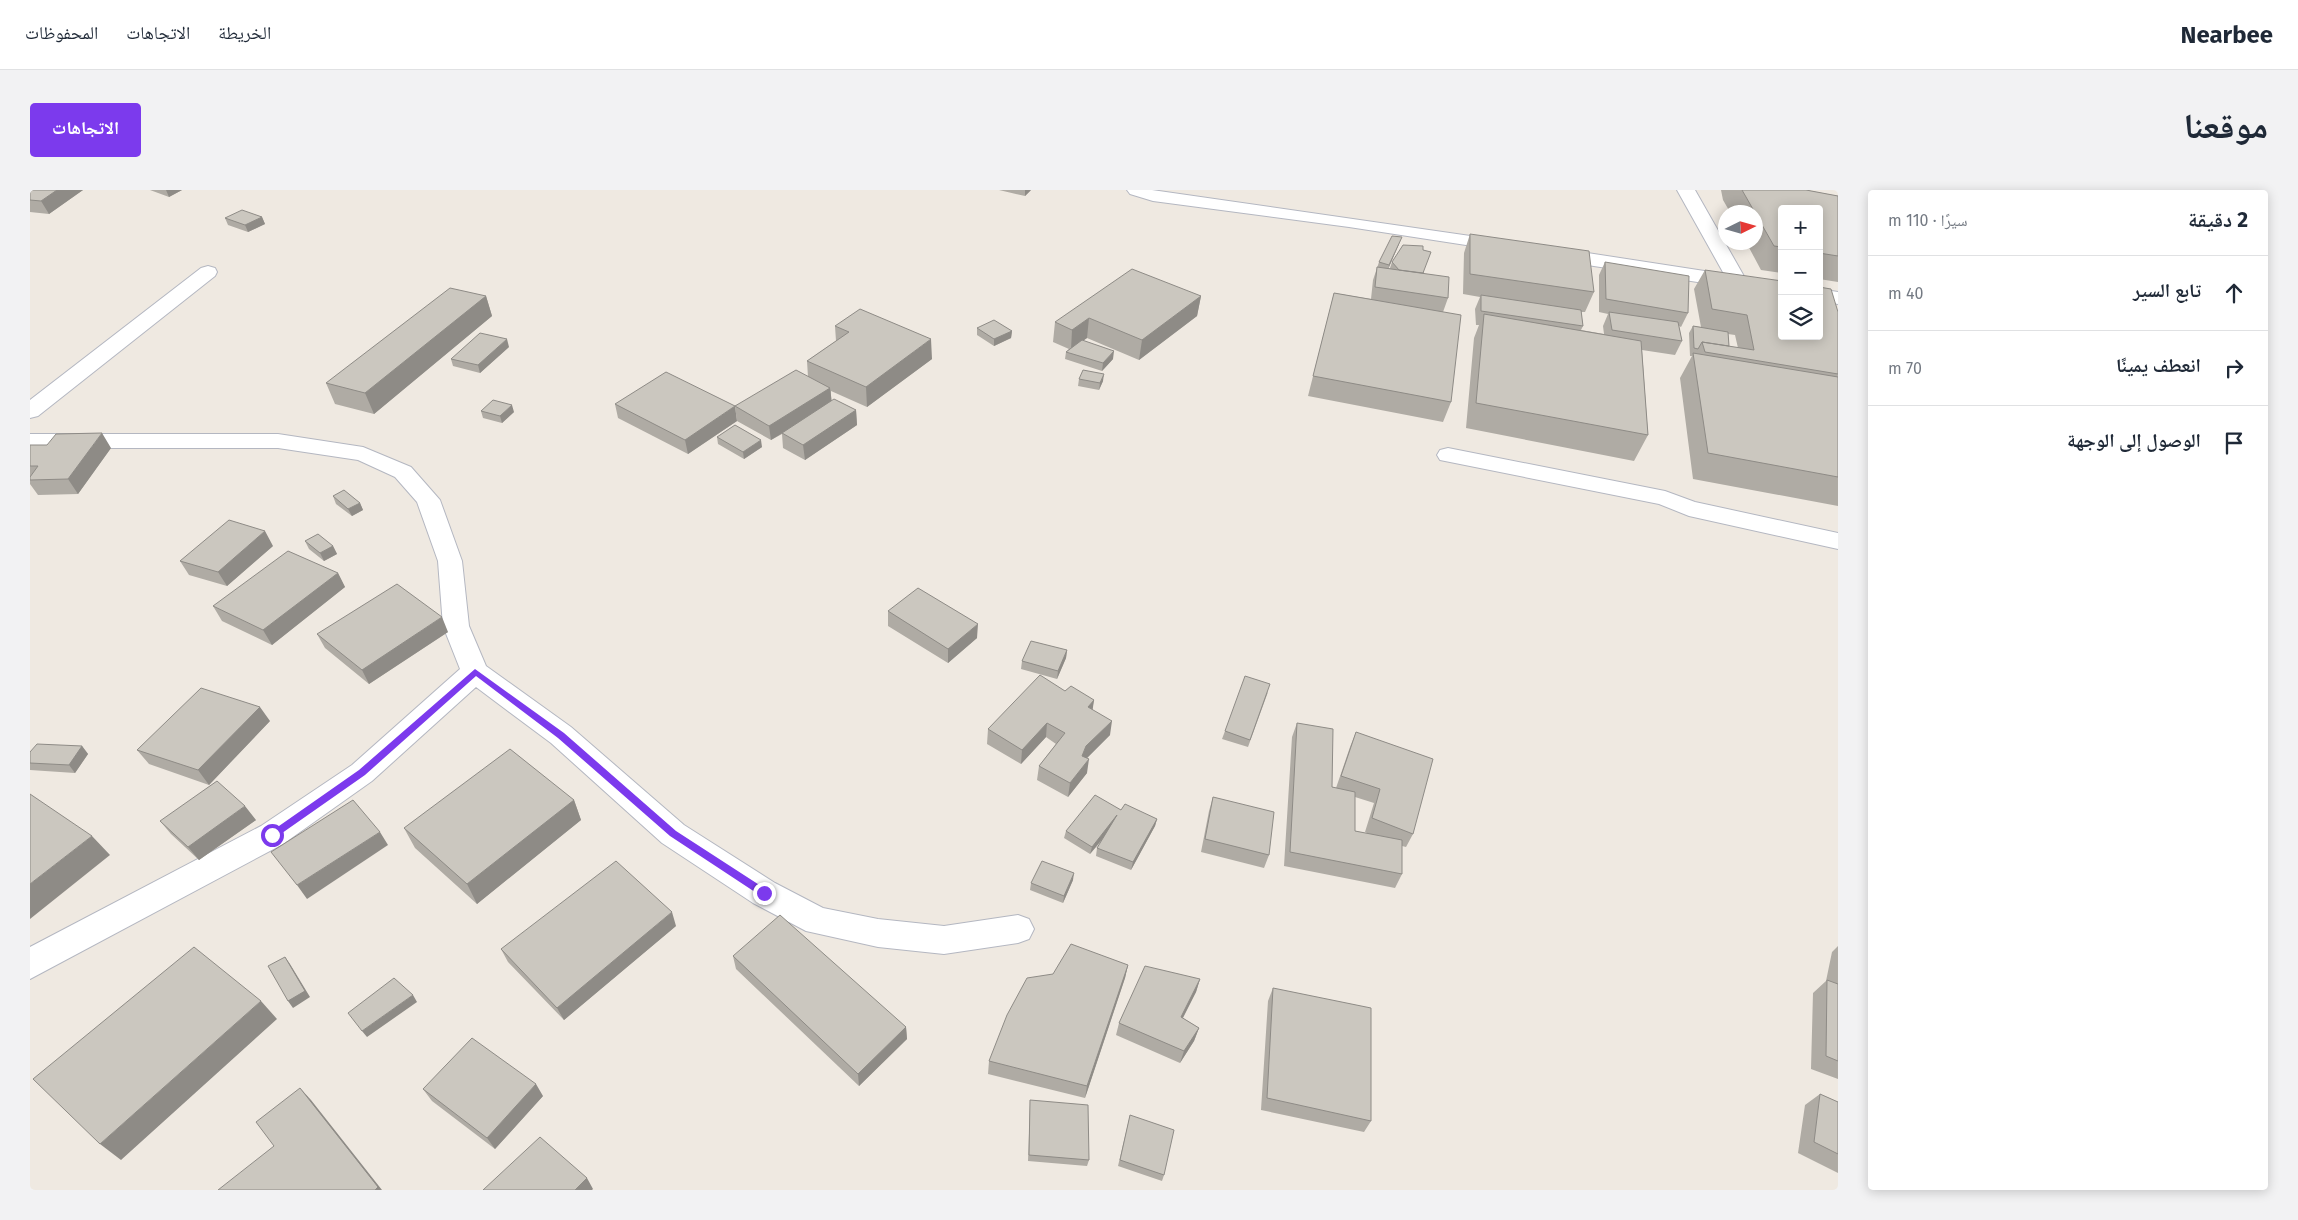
<!DOCTYPE html>
<html lang="ar">
<meta charset="utf-8">
<style>
body{margin:0;font-family:"Fira Sans","Noto Naskh Arabic",sans-serif;background:#f2f2f3;color:#1f2937;direction:rtl}
.controls{position:absolute;right:15px;top:15px;display:grid;overflow:hidden;border-radius:5px;box-shadow:0 2px 12px #0003}
.controls button{width:45px;height:45px;display:grid;place-items:center;padding:0;border:0;border-bottom:1px solid #e0e1e3;background:#fff;color:#1f2937;font:25px sans-serif}
.compass{position:absolute;left:1688px;top:15px;width:45px;height:45px;border-radius:50%;background:#fff;box-shadow:0 2px 12px #0003;rotate:85deg}
.stop{position:absolute;width:15px;height:15px;margin:-11px;border:4px solid #7c3aed;border-radius:50%;background:#fff}
.stop.end{background:#7c3aed;border-color:#fff;box-shadow:0 1px 5px #0008}
.list{margin:0;padding:0;list-style:none}
h2{display:flex;justify-content:space-between;align-items:center;height:65px;margin:0;padding:0 20px;font-size:21px}
h2 small{font-size:16px;font-weight:400;color:#747a83}
.list li{display:grid;grid-template-columns:32px 1fr auto;gap:15px;align-items:center;box-sizing:border-box;height:75px;padding:0 20px;border-top:1px solid #e0e1e3}
.list b{display:block;font-size:19px;white-space:nowrap}
.list em{font-size:16px;font-style:normal;color:#747a83}
.icon{flex:none;width:28px;height:28px;fill:none;stroke:currentColor;stroke-width:2;stroke-linecap:round;stroke-linejoin:round}
.map{position:relative;flex:none;width:1808px;height:1000px;overflow:hidden;direction:ltr;border-radius:5px}
header{display:flex;align-items:center;gap:30px;box-sizing:border-box;height:70px;padding:0 25px;background:#fff;border-bottom:1px solid #e0e1e3}
header strong{font-size:24px}
nav{display:flex;gap:28px;margin-inline-start:auto;font-size:18px}
.intro{display:flex;align-items:center;justify-content:space-between;box-sizing:border-box;height:120px;padding:0 30px}
h1{margin:0;font-size:35px}
.button{padding:12px 22px;border-radius:5px;background:#7c3aed;color:#fff;font-size:18px;font-weight:700}
main{display:flex;gap:30px;padding:0 30px}
aside{flex:1;background:#fff;border-radius:5px;box-shadow:0 2px 12px #0003}
.map>svg:first-child{display:block}
.lines{fill:none;stroke-linecap:round;stroke-linejoin:round}
.street-casing{stroke:#b4b7c1;stroke-width:2}
.street{fill:#fff;fill-rule:evenodd}
.wall{fill:#afaba4;fill-rule:evenodd}
.shaded-wall{fill:#8e8b86}
.building{fill:#cbc7bf;stroke:#8e8b86}
.route{fill:#7c3aed}
</style>
<header>
<strong>Nearbee</strong>
<nav><a>الخريطة</a><a>الاتجاهات</a><a>المحفوظات</a></nav>
</header>
<div class="intro"><h1>موقعنا</h1><a class="button">الاتجاهات</a></div>
<main>
<aside>
<h2>2 دقيقة<small>سيرًا · 110 m</small></h2>
<ul class="list">
<li><svg class="icon" aria-label="ahead" viewBox="0 0 24 24"><path d="M12 20V5M6 11l6-6 6 6"/></svg><div><b>تابع السير</b></div><em>40 m</em></li>
<li><svg class="icon" aria-label="right" viewBox="0 0 24 24"><path d="M7 20v-9h11M14 6l5 5-5 5"/></svg><div><b>انعطف يمينًا</b></div><em>70 m</em></li>
<li><svg class="icon" aria-label="arrive" viewBox="0 0 24 24"><path d="M6 21V4h12l-3 4 3 4H6"/></svg><div><b>الوصول إلى الوجهة</b></div></li>
</ul>
</aside>
<div class="map">
<svg width="1808" height="1000" viewBox="0 0 1808 1000">
<rect width="100%" height="100%" fill="#efe9e1"/>
<g class="lines">
<g class="street-casing">
<path id="street" d="M1097 0H1122L1475 51 1481 52 1484 56 1481 60 1475 61 1319 37 1123 11 1100 4Z
M1647 0H1665L1715 88 1752 93V105L1525 70 1518 68 1516 64 1518 60 1525 58 1694 84Z
M178 76 185 78 187 82 185 86 8 226 0 228V210L171 78Z
M1789 99 1808 102V114L1789 111Z
M0 244H248L333 257 381 277 410 310 432 371 439 436 456 476 541 537 654 635 745 693 793 718 848 729 914 736 988 725 999 729 1004 739 999 749 988 753 914 764 848 757 776 741 723 713 632 653 521 553 446 497 342 591 253 654 0 789V757L231 636 322 575 430 479 413 436 408 371 387 312 365 287 328 270 248 258H0Z
M1418 258 1635 301 1665 312 1808 343V359L1659 326 1629 314 1410 270 1407 265 1410 260Z"/>
</g>
<use href="#street" class="street"/>
</g>
<path class="wall" d="M0 0H53L19 24 0 22Z
M120 0H152L139 7Z
M969 0H1001L995 6Z
M1691 0H1776L1808 6V92L1789 89V19H1752V83L1731 80 1716 52H1726V22H1700L1693 10Z
M232 27 235 34 218 42 198 35 195 28Z
M1440 44 1564 102 1555 122H1551L1553 136 1551 140 1574 144 1573 136 1578 124 1569 122V85L1575 72 1658 123 1651 137 1649 136 1652 151 1645 165 1612 160 1618 245 1604 271 1436 238 1444 148 1449 135H1446L1445 119 1450 107 1433 104 1434 63Z
M1369 54 1358 78H1360L1362 72 1393 60 1394 83 1418 108 1413 122 1421 212 1413 232 1278 206 1304 103 1341 109 1343 90 1349 72Z
M1675 80 1808 122V316L1663 289 1650 188 1662 166H1660L1659 143 1663 136 1671 137 1664 99ZM1698 144 1705 145 1708 158 1699 156Z
M456 106 462 126 344 224 305 214 296 193Z
M1171 106 1167 126 1109 170 1057 148 1053 150 1083 169 1072 181 1035 169 1036 162 1039 159 1023 152 1025 132Z
M805 136 902 169 837 217 801 201V211L826 220 827 235 775 270 753 258 752 244 741 250 707 231 705 216 778 187 777 171 806 151Z
M947 138 982 141 981 148 964 156 947 145Z
M479 157 450 183 423 176 421 169Z
M1049 189 1073 191 1069 200 1048 196Z
M585 214 707 231 658 264 588 228Z
M451 221 484 222 472 233 453 228Z
M687 247 732 257 714 269 688 254Z
M0 255 81 258 48 304 8 305 0 294Z
M303 306 330 313 333 320 322 326 306 314Z
M275 351 303 356 307 364 294 371 279 359Z
M243 356 197 396 159 385 150 371Z
M308 383 315 397 242 455 192 431 183 416Z
M858 421 947 448 918 473 858 436Z
M418 442 339 494 295 458 287 444Z
M1037 460 1036 468 1027 489 991 479 992 471Z
M1035 501 1064 510 1062 520 1080 545 1057 568V583L1038 607 1007 590 1009 576 1026 554 1016 547 991 574 957 554 958 539Z
M1238 502 1218 557 1192 549 1195 541Z
M240 531 179 595 119 574 107 560Z
M1267 533 1302 597 1306 598 1320 557 1326 542 1383 644 1376 657 1372 656V684L1365 698 1254 676 1262 547ZM1325 607 1344 613 1335 642 1339 644 1325 641Z
M52 556 58 564 45 583 0 580V562Z
M1183 607 1239 665 1234 678 1171 662 1179 621Z
M544 610 551 630 447 714 385 658 374 638Z
M1091 620 1127 629 1125 636 1101 680 1066 666 1067 658 1074 648 1060 664 1034 648 1036 641Z
M226 630 169 670 141 644 130 631Z
M1043 690 1033 713 1000 700 1001 693Z
M646 736 534 830 478 772 471 759Z
M1808 756V889L1781 879 1783 803 1796 791 1802 762Z
M703 766 876 837 877 849 829 896 706 779Z
M1098 775 1095 788 1055 908 958 884 959 871Z
M1170 789 1166 802 1153 828 1169 838 1164 851 1150 873 1086 845 1089 833Z
M1243 798 1341 931 1334 942 1231 920 1238 811Z
M393 899 513 906 465 959 402 911Z
M1790 904 1808 912V983L1768 963 1775 915Z
M1000 910 1059 970 1057 976 998 971 1000 916Z
M1100 925 1134 985 1132 991 1088 976Z"/>
<path class="shaded-wall" d="M27 0H53L19 24 11 11Z
M136 0H152L139 7Z
M995 0H1001L995 6Z
M232 27 235 34 218 42 215 35Z
M1372 47 1357 82 1359 75Z
M456 106 462 126 344 224 335 203Z
M1171 106 1167 126 1109 170 1112 150Z
M1059 128 1057 148 1041 160 1042 140Z
M982 141 981 148 964 156V149Z
M477 149 479 157 450 183 448 175Z
M901 149 902 169 837 217 836 197Z
M1084 161 1083 169 1072 181 1073 173Z
M1074 184 1073 191 1069 200 1070 193Z
M800 198 802 213 741 250 739 236Z
M482 215 484 222 472 233 470 226Z
M705 216 707 231 658 264 655 250Z
M826 220 827 235 775 270 773 255Z
M72 243 81 258 48 304 38 289Z
M731 250 732 257 714 269 713 262Z
M330 313 333 320 322 326 318 319Z
M235 341 243 356 197 396 188 382Z
M303 356 307 364 294 371 290 363Z
M308 383 315 397 242 455 233 440Z
M412 427 418 442 339 494 332 480Z
M948 434 947 448 918 473V459Z
M1037 460 1036 468 1027 489 1028 481Z
M1064 510 1062 524 1058 517Z
M230 517 240 531 179 595 168 580Z
M1082 531 1080 545 1054 571 1052 566 1056 556Z
M1017 533 1016 547 991 574 992 560Z
M52 556 58 564 45 583 39 575Z
M1059 569 1057 583 1038 607 1040 593Z
M544 610 551 630 447 714 437 694Z
M215 616 226 630 169 670 158 657Z
M1087 625 1086 632 1060 664 1062 657Z
M1127 629 1125 636 1101 680 1103 672Z
M350 642 358 655 277 709 267 695Z
M62 646 80 665 0 729V694Z
M1044 683 1043 690 1033 713 1034 706Z
M642 722 646 736 534 830 527 818Z
M255 767 260 774 280 807 263 818 258 811Z
M1098 775 1095 788 1055 908 1057 896Z
M1170 789 1166 802 1147 839 1151 827Z
M383 805 387 812 337 847 332 841Z
M231 811 247 829 91 970 70 954Z
M876 837 877 849 829 896 828 884Z
M1169 838 1164 851 1150 873 1154 861Z
M506 894 513 906 465 959 457 948Z
M270 898 281 910 352 1000H345Z
M557 988 563 999 562 1000H545Z"/>
<path class="building" d="M0 0H27L11 11 0 10Z
M1712 0H1776L1808 6V66L1789 63V19H1752V57L1744 56Z
M212 20 232 27 215 35 195 28Z
M1440 44 1559 61 1564 102 1440 84Z
M1362 46 1372 47 1359 75 1349 72Z
M1373 55 1393 56V60L1401 62 1393 83 1369 80 1362 72Z
M1575 72 1659 86 1658 123 1576 109Z
M1347 77 1419 87 1418 108 1345 97Z
M1102 79 1171 106 1112 150 1059 128 1042 140 1025 132Z
M1675 80 1752 91V146H1789V97L1801 99 1808 122V184L1675 162 1672 152 1724 160 1717 125 1682 119Z
M420 98 456 106 335 203 296 193Z
M1304 103 1431 125 1421 212 1283 186Z
M1451 105 1551 120 1553 136 1451 121Z
M830 119 901 149 836 197 777 171 819 142 805 136Z
M1579 122 1648 132 1652 151 1582 140Z
M1454 124 1611 151 1618 245 1446 213Z
M964 130 982 141 964 149 947 138Z
M1663 136 1698 142 1699 156 1672 152 1668 159 1664 158Z
M450 143 477 149 448 175 421 169Z
M1052 150 1084 161 1073 173 1036 162Z
M1663 163 1808 187V287L1678 263Z
M766 180 800 198 739 236 705 216Z
M1053 180 1074 184 1070 193 1049 189Z
M636 182 705 216 655 250 585 214Z
M804 209 826 220 773 255 752 243Z
M463 210 482 215 470 226 451 221Z
M705 235 731 250 713 262 687 247Z
M72 243 38 289 0 290V287L8 276H0V255H17L26 244Z
M314 300 330 313 318 319 303 306Z
M199 330 235 341 188 382 150 371Z
M288 344 303 356 290 363 275 351Z
M258 361 308 383 233 440 183 416Z
M367 394 412 427 332 480 287 444Z
M888 398 948 434 918 459 858 421Z
M1001 451 1037 460 1028 481 992 471Z
M1010 485 1035 501 1041 496 1064 510 1058 517 1082 531 1056 556 1052 566 1059 569 1040 593 1009 576 1035 543 1017 533 992 560 958 539Z
M1215 486 1240 494 1220 550 1195 541Z
M171 498 230 517 168 580 107 560Z
M1267 533 1303 539 1302 597 1325 602V641L1372 650V684L1260 662Z
M1326 542 1403 569 1383 644 1342 628 1350 599 1311 586Z
M7 554 52 556 39 575 0 573V562Z
M480 559 544 610 437 694 374 638Z
M187 591 215 616 158 657 130 631Z
M0 604 62 646 0 694Z
M1065 605 1091 620 1095 614 1127 629 1103 672 1067 658 1087 625 1062 657 1036 641Z
M1183 607 1244 622 1239 665 1175 649Z
M323 610 350 642 267 695 241 662Z
M586 671 642 722 527 818 471 759Z
M1012 671 1044 683 1034 706 1001 693Z
M750 725 876 837 828 884 703 766Z
M1041 754 1098 775 1057 896 959 871 977 825 997 788 1023 784Z
M164 757 231 811 70 954 3 889Z
M255 767 275 801 258 811 238 776Z
M1115 776 1170 789 1151 827 1169 838 1154 861 1089 833Z
M364 788 383 805 332 841 318 823Z
M1797 790 1808 794V871L1796 866Z
M1243 798 1341 818V931L1237 908Z
M442 848 506 894 457 948 393 899Z
M270 898 348 997 345 1000H188L244 956 226 932Z
M1790 904 1808 912V964L1784 952Z
M1000 910 1058 915 1059 970 999 965Z
M1100 925 1144 940 1134 985 1090 970Z
M510 947 557 988 545 1000H453Z"/>
<path class="route" d="M445 479 534 543 646 641 737 700V706H731L640 646 528 548 446 486 335 585 245 648H239V643L329 580Z"/>
</svg>
<div class="controls">
<button>+</button>
<button>−</button>
<button><svg class="icon" aria-label="layers" viewBox="0 0 24 24"><path d="M12 4l9 5-9 5-9-5zM3 14l9 5 9-5"/></svg></button>
</div>
<svg class="compass" viewBox="-18 -18 36 36"><path d="M0-13l5 13h-10z" fill="#e53935"/><path d="M0 13l5-13h-10z" fill="#747a83"/></svg>
<div class="stop" style="left:242px;top:645px"></div>
<div class="stop end" style="left:734px;top:703px"></div>
</div>
</main>
